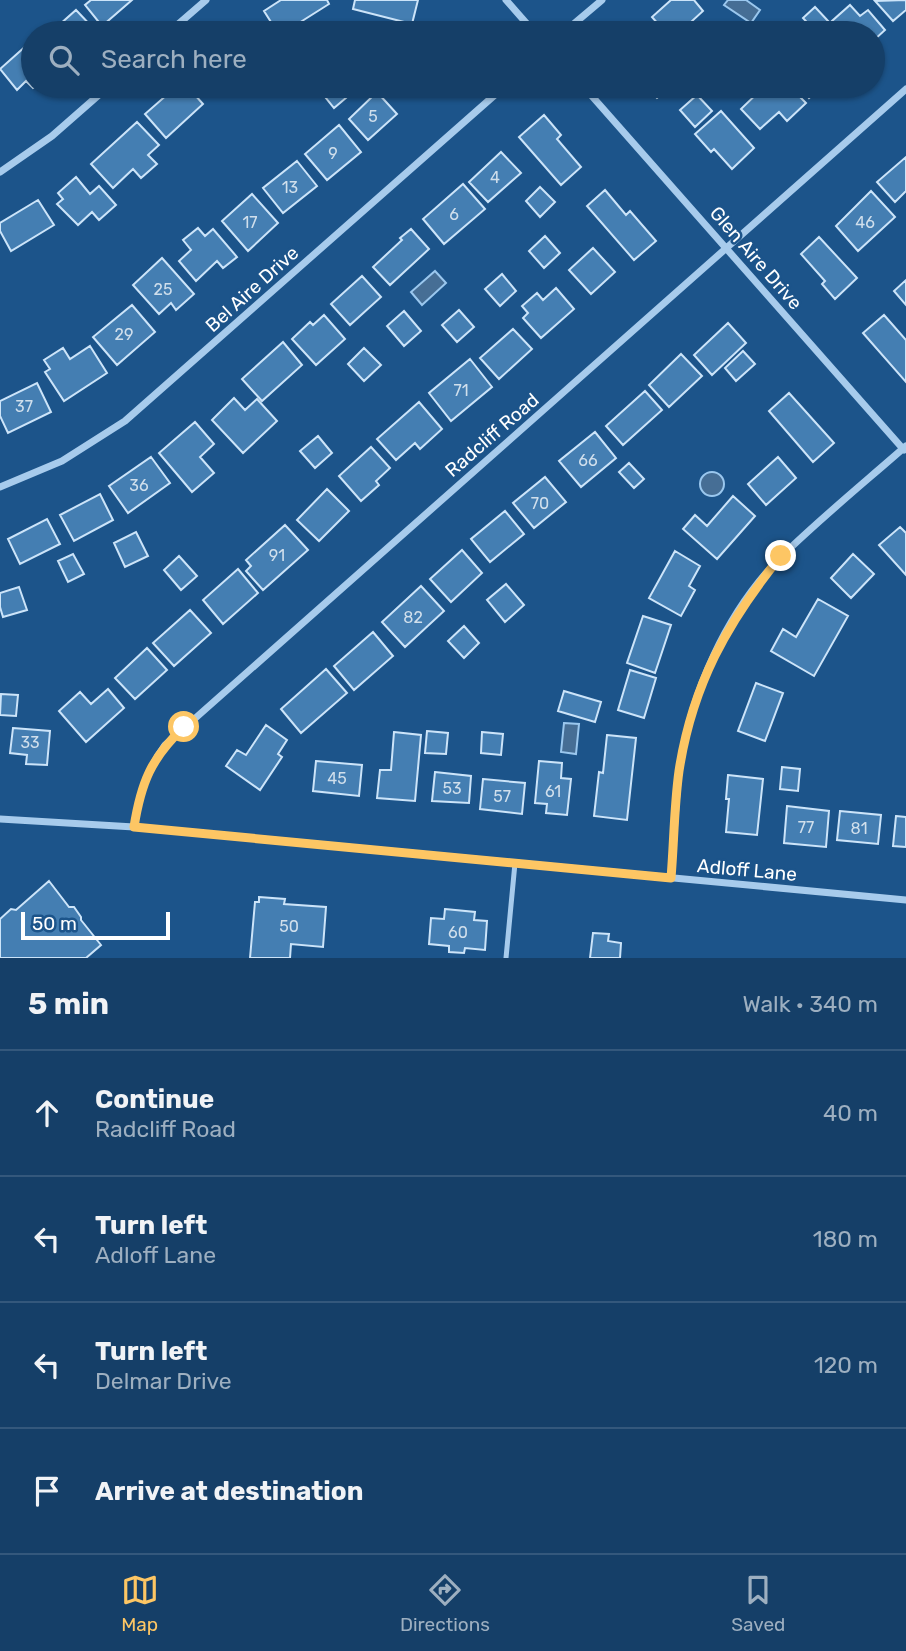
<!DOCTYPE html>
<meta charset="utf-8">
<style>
body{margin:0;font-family:Rubik,sans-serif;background:#1e466e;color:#f1f3f6}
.scale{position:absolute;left:21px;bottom:18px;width:149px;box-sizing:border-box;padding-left:7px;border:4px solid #fff;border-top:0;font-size:19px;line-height:24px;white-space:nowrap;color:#fff;-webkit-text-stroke:5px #1c548a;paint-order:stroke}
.stop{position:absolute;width:21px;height:21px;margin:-16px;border:5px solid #fdc664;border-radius:50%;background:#fff}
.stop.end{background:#fdc664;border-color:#fff;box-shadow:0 2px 7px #0008}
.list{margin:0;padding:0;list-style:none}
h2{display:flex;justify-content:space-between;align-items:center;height:91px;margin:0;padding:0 28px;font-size:30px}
h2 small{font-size:23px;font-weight:400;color:#9dafc0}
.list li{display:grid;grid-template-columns:46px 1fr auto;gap:21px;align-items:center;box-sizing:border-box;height:126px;padding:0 28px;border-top:2px solid #34587c}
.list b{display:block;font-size:26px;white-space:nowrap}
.list p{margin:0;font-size:23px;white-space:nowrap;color:#9dafc0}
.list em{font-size:23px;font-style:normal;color:#9dafc0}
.icon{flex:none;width:38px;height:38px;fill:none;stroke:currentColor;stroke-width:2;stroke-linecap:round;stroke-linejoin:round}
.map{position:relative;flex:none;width:906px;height:958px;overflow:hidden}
.search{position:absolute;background:#153f68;box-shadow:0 2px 5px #0004;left:21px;right:21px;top:21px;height:77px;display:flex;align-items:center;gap:18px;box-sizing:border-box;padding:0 24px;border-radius:38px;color:#9dafc0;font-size:26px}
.sheet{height:595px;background:#153f68}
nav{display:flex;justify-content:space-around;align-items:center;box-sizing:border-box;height:98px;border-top:2px solid #34587c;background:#153f68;font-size:19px;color:#9dafc0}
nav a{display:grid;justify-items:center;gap:4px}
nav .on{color:#fdc664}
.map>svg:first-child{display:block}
.water{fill:#466e95;stroke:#9ac7ee;stroke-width:2}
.building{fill:#447eb2;stroke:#cce4f9;stroke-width:2}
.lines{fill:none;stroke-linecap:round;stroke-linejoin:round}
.lane{stroke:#a7cbec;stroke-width:5}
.street{stroke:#a7cbec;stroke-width:7}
.route{stroke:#fdc664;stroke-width:9}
.labels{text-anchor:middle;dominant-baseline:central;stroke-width:5;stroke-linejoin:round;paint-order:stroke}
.number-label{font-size:16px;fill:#d0dfec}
.street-label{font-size:19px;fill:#fff;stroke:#1c548a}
</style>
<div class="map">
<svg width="906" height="958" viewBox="0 0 906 958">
<rect width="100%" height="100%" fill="#1c548a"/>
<path class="water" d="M728 0H746L760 10 751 23 724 5Z
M435 271 446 283 422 305 411 292Z
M700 484a12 12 0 1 1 24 0a12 12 0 1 1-24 0Z
M564 723 579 724 576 754 561 752Z"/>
<path class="building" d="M91 0H132L102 26 85 5Z
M281 0H327L329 4 283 33H278L264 11Z
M355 0H418L412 24 353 9Z
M671 0H694L703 11 679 33H666L652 17Z
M906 0V10L893 21 875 1Z
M850 5 860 16 868 10 885 30 873 41V33H841L832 21Z
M815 7 829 22 817 33 803 18Z
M76 10 95 30 92 33H50Z
M27 45 33 52V86H36L33 88 26 81 17 90 0 69Z
M177 86H187L203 104 166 138 145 114Z
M330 86H347L353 92 334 108 322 93Z
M645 86H671L657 98Z
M765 86H789L806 103 787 121 779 112 760 129 741 109Z
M799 86H823L809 98Z
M377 92 397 114 368 140 349 119Z
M697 95 712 111 695 127 680 110Z
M721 111 754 148 732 169 714 149 711 152 695 134Z
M544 115 561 135 557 139 581 167 561 185 519 137Z
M137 122 159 145 148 155 157 164 141 178 133 169 113 188 91 164Z
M339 125 361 152 327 180 305 154Z
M501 152 521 173 488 202 469 182Z
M906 157V191L895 202 877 182Z
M297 161 317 186 283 213 263 188Z
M76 177 90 194 99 186 116 205 99 220 92 212 78 225 57 204 63 199 58 193Z
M463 184 485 209 444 244 423 219Z
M540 187 555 202 540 217 526 201Z
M605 190 626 215 630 211 656 241 634 260 587 206Z
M871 191 895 217 858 251 836 226Z
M252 194 278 223 248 251 222 221Z
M38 200 54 225 11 251 0 231V223Z
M198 228 205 236 213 229 237 257 223 268 217 261 196 281 179 261 191 250 183 240Z
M411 229 429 249 390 285 373 267 402 240 400 238Z
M545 236 560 253 544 268 529 251Z
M819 237 857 278 835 299 822 284 825 281 801 254Z
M593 248 615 272 591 294 569 270Z
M162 258 194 294 176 310 171 303 159 314 133 285Z
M502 274 516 291 500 306 485 289Z
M362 276 381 297 350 325 331 304Z
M906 280V305L894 291Z
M556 288 574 309 541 338 523 318 528 313 522 306 537 293 543 300Z
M132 305 155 332 117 365 93 337Z
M459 310 474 327 457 342 442 325Z
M404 311 421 331 404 346 387 326Z
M324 315 345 339 316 365 292 339 310 322 313 325Z
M884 315 906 340V382L863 333Z
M728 323 746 343 712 375 694 355Z
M513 329 532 349 499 379 480 358Z
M283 342 302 365 262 401 242 379Z
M90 346 107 373 64 401 45 372 50 369 44 360 63 348 70 359Z
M364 348 381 365 364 381 348 364Z
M743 351 755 364 736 381 725 368Z
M681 354 702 376 669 407 649 385Z
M470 359 492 387 451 421 429 393Z
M37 383 51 412 8 433 0 416V401Z
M645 391 662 410 623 445 606 426Z
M789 393 834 443 813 462 769 411Z
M234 398 245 410 257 399 277 421 243 453 212 420Z
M419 402 442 429 420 449 415 443 396 460 377 439Z
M195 422 214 444 200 457 214 473 192 492 159 453Z
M595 432 616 458 581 487 559 461Z
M318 436 332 453 315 468 300 451Z
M371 447 390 468 376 481 379 485 361 501 339 476Z
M151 457 170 483 128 513 109 486Z
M778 457 796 478 766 505 748 484Z
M629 463 644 479 634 488 619 472Z
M545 477 566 502 534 528 513 503Z
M327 489 349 511 319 541 297 520Z
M100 494 113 520 74 541 60 515Z
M733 496 755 516 717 559 683 529 695 515 707 526Z
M505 511 524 534 490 562 471 539Z
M47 519 60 544 20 564 8 539Z
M285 525 308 550 263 590 246 571 251 566 246 560Z
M900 527 906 533V575L879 545Z
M136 532 148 556 125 567 114 543Z
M462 550 482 573 451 602 430 579Z
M675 551 700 566 689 586 695 590 681 616 649 598Z
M73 554 84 574 68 582 58 561Z
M853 554 874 574 851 598 831 578Z
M179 556 197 576 181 590 164 570Z
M238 569 258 593 223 624 203 600Z
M506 584 524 605 505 622 487 600Z
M421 586 444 611 405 647 382 622Z
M19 587 27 610 3 617 0 607V593Z
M818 599 848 616 814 676 771 651 783 629 796 637Z
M190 610 211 633 174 666 153 643Z
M643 616 671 625 655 673 627 663Z
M464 626 479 643 464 658 448 641Z
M373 632 393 656 354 690 334 666Z
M147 648 167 670 135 699 115 678Z
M326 669 347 693 301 733 281 709Z
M630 670 656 678 644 718 618 710Z
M756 683 783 693 765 741 738 731Z
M108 689 124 708 86 742 59 711 80 692 91 704Z
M564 691 601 702 595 722 558 711Z
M1 694 18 695 16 716 0 715Z
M266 725 287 740 278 754 282 757 260 790 226 766 237 750 246 755Z
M13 728 50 731 47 765 26 764 27 755 10 753Z
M427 731 448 733 446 754 425 753Z
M394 732 421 735 415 801 377 798 380 770H391Z
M482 732 503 734 501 755 481 753Z
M607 735 636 738 627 820 594 816 599 772 603 773Z
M316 761 362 765 359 796 313 791Z
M539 761 562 763 561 778 571 779 567 815 546 813 547 804 535 803Z
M782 767 800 769 798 791 780 789Z
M435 772 471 776 469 803 432 801Z
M728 775 763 779 757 835 726 832 729 799H726Z
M483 779 525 783 522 814 480 809Z
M787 806 829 811 826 847 784 843Z
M840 811 881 815 878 844 837 840Z
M896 816 906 817V847L893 846Z
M49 881 69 907H74L81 917V920L101 945 86 958H0V919L11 909 16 910Z
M259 897 285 899 284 904 326 907 323 947 291 944 290 958H250L255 902H259Z
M445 909 475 912 474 920 487 921 485 950 465 948 464 953 449 952V946L429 944 431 918 444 919Z
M593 933 609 934 608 941 621 943 620 958H590Z"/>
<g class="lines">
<path class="lane" d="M506 958 515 863"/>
<path class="street" d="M506 0 535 33
M168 33 206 0
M563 33 602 0
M583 86 904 450
M0 172 52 136 109 86
M0 487 62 461 125 421 505 86
M0 819 134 827 906 900
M134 827C139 796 146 771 165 745L906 89
M671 878C674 843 675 807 679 772 690 694 726 611 783 555 822 517 865 482 906 446"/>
</g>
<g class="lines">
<path class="route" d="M184 727C151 758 141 783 134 827L671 878C674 843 674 807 679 771 692 686 727 622 781 556"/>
</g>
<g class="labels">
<g class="number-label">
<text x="373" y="116">5</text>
<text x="333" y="153">9</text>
<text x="495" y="177">4</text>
<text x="290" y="187">13</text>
<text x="454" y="214">6</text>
<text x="250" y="222">17</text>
<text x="865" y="222">46</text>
<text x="163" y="289">25</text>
<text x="124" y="334">29</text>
<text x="461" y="390">71</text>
<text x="24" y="406">37</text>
<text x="588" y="460">66</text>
<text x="139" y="485">36</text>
<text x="540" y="503">70</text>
<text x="277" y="555">91</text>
<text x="413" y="617">82</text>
<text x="30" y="742">33</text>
<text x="337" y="778">45</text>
<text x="452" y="788">53</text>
<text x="553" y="791">61</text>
<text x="502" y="796">57</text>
<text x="806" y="827">77</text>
<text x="859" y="828">81</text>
<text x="289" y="926">50</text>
<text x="458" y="932">60</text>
</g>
<g class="street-label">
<text transform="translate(756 258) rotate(49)">Glen Aire Drive</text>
<text transform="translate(252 289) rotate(-42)">Bel Aire Drive</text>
<text transform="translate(492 435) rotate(-41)">Radcliff Road</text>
<text transform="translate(747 870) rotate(5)">Adloff Lane</text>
</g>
</g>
</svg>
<div class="scale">50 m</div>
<div class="stop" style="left:184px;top:727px"></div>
<div class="stop end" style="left:781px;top:556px"></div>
<div class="search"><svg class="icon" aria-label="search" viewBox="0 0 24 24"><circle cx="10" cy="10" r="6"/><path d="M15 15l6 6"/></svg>Search here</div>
</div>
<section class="sheet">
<h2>5 min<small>Walk · 340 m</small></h2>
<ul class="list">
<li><svg class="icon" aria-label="ahead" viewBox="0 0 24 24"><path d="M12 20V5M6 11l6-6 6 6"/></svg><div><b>Continue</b><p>Radcliff Road</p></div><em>40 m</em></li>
<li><svg class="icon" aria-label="left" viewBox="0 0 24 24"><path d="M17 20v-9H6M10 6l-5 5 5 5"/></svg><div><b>Turn left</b><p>Adloff Lane</p></div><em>180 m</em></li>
<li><svg class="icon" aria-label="left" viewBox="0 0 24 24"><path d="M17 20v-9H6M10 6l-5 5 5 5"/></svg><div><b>Turn left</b><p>Delmar Drive</p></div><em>120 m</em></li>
<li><svg class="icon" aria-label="arrive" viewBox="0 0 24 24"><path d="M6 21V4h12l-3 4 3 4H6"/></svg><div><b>Arrive at destination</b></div></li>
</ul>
</section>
<nav>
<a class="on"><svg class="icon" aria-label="map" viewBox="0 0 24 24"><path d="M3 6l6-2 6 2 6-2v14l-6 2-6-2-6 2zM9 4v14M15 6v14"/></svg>Map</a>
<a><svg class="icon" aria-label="directions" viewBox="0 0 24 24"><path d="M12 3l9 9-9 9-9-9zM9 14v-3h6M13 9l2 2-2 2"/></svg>Directions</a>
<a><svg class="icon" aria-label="saved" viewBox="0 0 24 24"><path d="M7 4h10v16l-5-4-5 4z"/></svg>Saved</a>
</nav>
